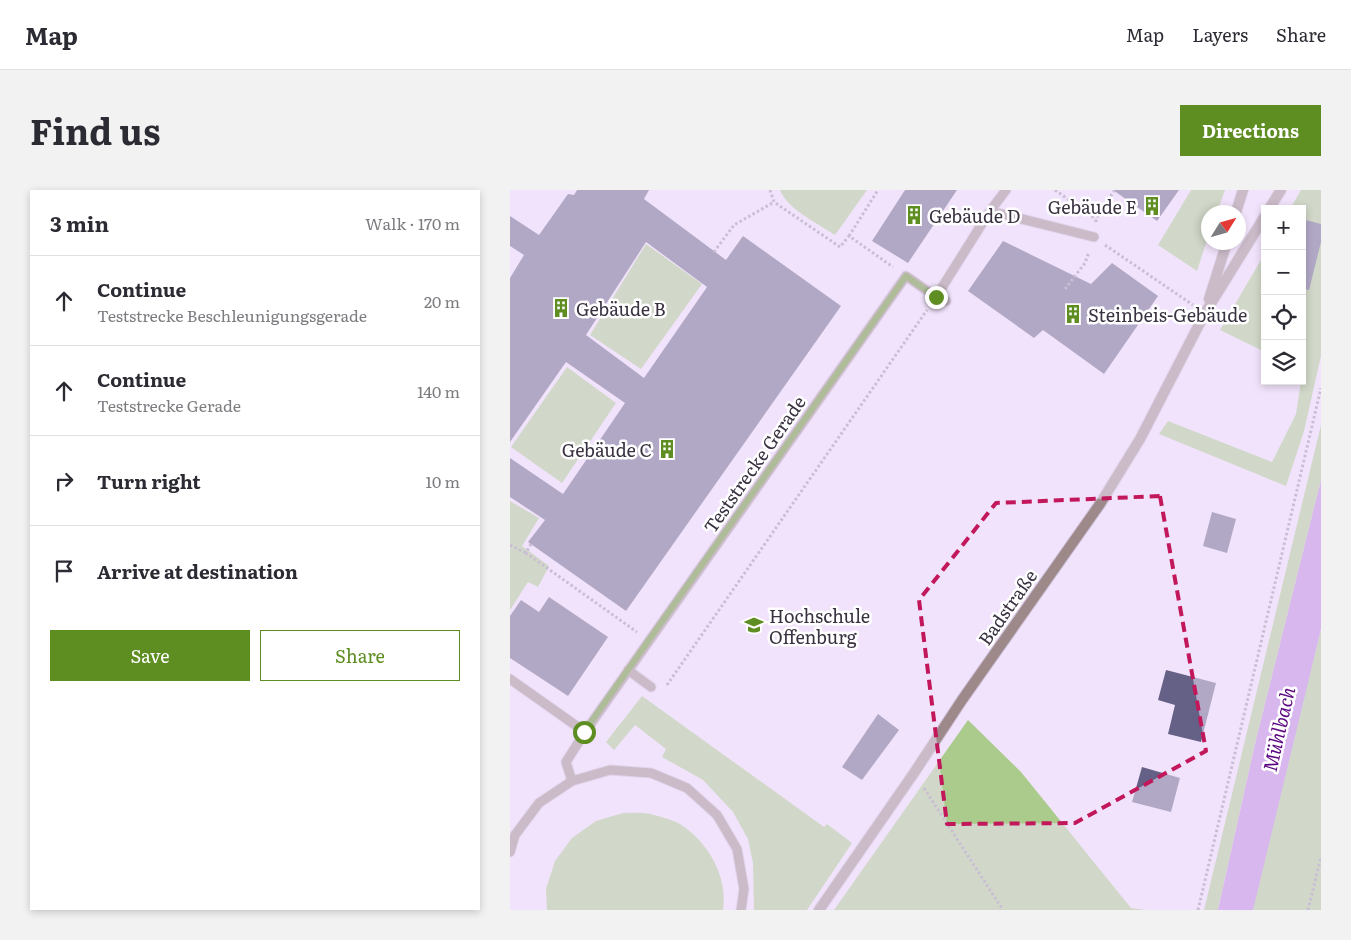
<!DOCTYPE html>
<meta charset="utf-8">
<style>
body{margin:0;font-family:Literata,serif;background:#f2f2f3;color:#2b2b33}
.controls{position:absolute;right:15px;top:15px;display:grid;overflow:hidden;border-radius:0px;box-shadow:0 2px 8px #0003}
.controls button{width:45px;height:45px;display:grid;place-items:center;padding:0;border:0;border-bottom:1px solid #e1e1e2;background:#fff;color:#2b2b33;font:25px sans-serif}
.compass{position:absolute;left:691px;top:15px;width:45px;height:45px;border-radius:50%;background:#fff;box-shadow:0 2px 8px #0003;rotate:53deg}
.stop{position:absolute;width:15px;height:15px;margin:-11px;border:4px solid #5e8d22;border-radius:50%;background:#fff}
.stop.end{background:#5e8d22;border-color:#fff;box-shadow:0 1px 5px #0008}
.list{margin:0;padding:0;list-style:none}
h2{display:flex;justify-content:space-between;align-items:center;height:65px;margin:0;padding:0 20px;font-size:21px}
h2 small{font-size:16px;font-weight:400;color:#7c7c81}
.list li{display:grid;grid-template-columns:32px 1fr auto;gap:15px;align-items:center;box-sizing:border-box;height:90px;padding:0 20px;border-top:1px solid #e1e1e2}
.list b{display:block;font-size:19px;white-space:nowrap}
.list p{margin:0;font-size:16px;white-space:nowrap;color:#7c7c81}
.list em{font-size:16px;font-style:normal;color:#7c7c81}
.actions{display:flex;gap:10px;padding:15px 20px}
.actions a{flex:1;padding:11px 0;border:1px solid #5e8d22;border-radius:0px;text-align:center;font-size:18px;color:#5e8d22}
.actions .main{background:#5e8d22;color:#fff}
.icon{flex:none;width:28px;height:28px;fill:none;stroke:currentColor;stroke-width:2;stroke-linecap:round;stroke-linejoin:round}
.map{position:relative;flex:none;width:811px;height:720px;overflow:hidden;border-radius:0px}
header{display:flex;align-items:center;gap:30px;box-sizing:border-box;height:70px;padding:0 25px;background:#fff;border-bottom:1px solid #e1e1e2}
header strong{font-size:24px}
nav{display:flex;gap:28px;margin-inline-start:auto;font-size:18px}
.intro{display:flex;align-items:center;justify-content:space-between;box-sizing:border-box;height:120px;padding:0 30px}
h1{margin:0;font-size:35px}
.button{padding:12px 22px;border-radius:0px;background:#5e8d22;color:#fff;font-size:18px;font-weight:700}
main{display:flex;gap:30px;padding:0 30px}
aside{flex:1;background:#fff;border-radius:0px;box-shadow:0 2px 8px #0003}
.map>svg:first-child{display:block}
.green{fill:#aacb8c}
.water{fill:#ba80e0}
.building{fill:#656085;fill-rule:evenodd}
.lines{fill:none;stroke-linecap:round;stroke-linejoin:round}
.lane-casing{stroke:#ccbfd6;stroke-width:11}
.street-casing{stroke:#ccbfd6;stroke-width:12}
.path{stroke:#9c90a5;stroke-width:3;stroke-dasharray:2.5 2.5;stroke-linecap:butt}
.lane{stroke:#9d888a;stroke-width:9}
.street{stroke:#9d888a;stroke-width:10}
.route{stroke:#5e8d22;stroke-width:6}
.marked{fill:none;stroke:#c2185b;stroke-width:4;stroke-dasharray:10 6;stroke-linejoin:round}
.labels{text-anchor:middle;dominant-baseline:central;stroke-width:5;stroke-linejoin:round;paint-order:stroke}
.poi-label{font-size:18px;fill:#3a3141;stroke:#fff;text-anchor:start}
.street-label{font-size:18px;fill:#3a3141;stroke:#fff}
.water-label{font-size:19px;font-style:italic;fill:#5c0881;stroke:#fff}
</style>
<header>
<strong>Map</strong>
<nav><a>Map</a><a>Layers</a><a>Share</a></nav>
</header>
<div class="intro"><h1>Find us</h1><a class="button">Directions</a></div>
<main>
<aside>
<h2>3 min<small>Walk · 170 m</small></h2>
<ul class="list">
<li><svg class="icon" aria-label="ahead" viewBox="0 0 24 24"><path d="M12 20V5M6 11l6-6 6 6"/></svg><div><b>Continue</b><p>Teststrecke Beschleunigungsgerade</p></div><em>20 m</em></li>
<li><svg class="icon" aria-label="ahead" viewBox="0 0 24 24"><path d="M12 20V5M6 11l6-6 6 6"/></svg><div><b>Continue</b><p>Teststrecke Gerade</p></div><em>140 m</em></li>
<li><svg class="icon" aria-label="right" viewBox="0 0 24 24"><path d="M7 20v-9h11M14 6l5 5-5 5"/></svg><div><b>Turn right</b></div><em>10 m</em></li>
<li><svg class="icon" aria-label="arrive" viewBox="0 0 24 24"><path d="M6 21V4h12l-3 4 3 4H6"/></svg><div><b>Arrive at destination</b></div></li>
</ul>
<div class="actions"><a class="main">Save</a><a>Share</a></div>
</aside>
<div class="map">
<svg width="811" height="720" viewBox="0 0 811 720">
<rect width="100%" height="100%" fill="#f1e3fb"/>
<path class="green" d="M270 0H357L325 45C309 34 277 19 270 0Z
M681 0H715L707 22H698V47L687 81 648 55Z
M791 0H811V166L794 241 776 296 649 244 658 231 762 272 786 224 791 191H792V19H780Z
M136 54 192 94 131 179 80 145Z
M755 63V162L710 140Z
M57 177 106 213 52 293 1 257Z
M811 235V290L745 554 708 720H694Z
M0 311 29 328 12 356 39 376 28 397 18 392 0 420Z
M811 439V720H743L747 696Z
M132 506 314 637 317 634 342 653 297 720H244L243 673 238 649 223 622 193 590 152 567 156 559 125 535 104 560 96 552Z
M458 530 511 582 621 718 635 720H324Z
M113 623C123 623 135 622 144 625 152 627 163 630 170 634 198 652 218 686 213 720H37L36 699 45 671 62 648 86 631Z"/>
<path class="water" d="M811 290V439L743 720H708L745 554Z"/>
<path class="building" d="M67 0H139L134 9 216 70 233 46 331 116 116 421 18 352 35 330 0 307V268L53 304 115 213 56 172 0 252V88L14 65 0 56V26L29 45 58 4 64 5ZM136 52 197 97 134 188 76 145Z
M395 0H447L398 73 362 51Z
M603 0H669L647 31Z
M792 29 811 34V52L799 100 792 99Z
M493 51 581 94 602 73 648 106 594 184 533 140 524 148 458 101Z
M702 322 726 329 717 363 693 356Z
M39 407 98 447 58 506 0 468V426L11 410 29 422Z
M656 480 706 493 691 552 658 544 665 515 648 510Z
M368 524 389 540 352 590 332 577Z
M632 577 670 588 661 622 622 612Z"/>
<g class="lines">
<g class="lane-casing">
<path id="lane" d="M480 21 584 47
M426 107 480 21 496 0
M118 480 141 497
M0 489 75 542
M62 591 56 572 75 542 396 86 426 107 436 111
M0 662 5 645 29 613 62 591 100 580 141 583 177 598 207 625 227 659 234 699 231 720"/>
</g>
<g class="street-casing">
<path id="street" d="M759 19 771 0
M726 22 733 0
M699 109 717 52
M309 720 404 583 452 510 590 314 630 249 695 123 755 26"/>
</g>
<path class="path" d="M260 0 264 12 330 57 339 46 383 77
M545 0 586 29
M586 32V29L604 1
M339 46 368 0
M595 55 683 115
M204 62 224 35 264 12
M555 99 575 73 579 62
M21 354 16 363 127 442
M0 355 16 363
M157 495 417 120
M414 598 493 720
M688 720 811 198
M798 720 811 667"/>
<use href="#lane" class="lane"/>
<use href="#street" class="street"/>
</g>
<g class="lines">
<path class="route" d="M74 542 396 86 426 107"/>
</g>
<path d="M0 0H811V720H0ZM650 306 696 561 565 633 437 634 409 410 486 313Z" fill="#f1e3fb" fill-opacity=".55" fill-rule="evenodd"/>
<path class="marked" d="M650 306 696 561 565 633 437 634 409 410 486 313Z"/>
<defs>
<g id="building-bare" transform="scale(1.5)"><path d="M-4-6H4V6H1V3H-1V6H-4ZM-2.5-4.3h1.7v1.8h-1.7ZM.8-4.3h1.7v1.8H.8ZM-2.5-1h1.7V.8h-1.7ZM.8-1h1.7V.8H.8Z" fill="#5e8d22" stroke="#fff" stroke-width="2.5" paint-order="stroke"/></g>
<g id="university-bare" transform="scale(1.5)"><path d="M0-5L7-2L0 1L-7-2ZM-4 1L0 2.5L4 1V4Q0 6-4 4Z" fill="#5e8d22" stroke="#fff" stroke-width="2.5" paint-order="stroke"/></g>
</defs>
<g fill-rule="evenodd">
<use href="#building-bare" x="642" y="16"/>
<use href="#building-bare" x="404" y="25"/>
<use href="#building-bare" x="51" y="118"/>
<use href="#building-bare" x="563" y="124"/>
<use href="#building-bare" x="157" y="259"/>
<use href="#university-bare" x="244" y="435"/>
</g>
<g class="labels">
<g class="poi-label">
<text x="627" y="16" text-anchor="end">Gebäude E</text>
<text x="419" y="25">Gebäude D</text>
<text x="66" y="118">Gebäude B</text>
<text x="578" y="124">Steinbeis-Gebäude</text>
<text x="142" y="259" text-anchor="end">Gebäude C</text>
<text x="259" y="425">Hochschule<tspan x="259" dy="21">Offenburg</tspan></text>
</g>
<g class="street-label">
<text transform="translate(244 274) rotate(-55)">Teststrecke Gerade</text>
<text transform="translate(497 417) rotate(-55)">Badstraße</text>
</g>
<g class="water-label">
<text transform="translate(768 539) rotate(-77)">Mühlbach</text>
</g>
</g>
</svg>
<div class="controls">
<button>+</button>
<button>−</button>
<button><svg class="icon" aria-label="locate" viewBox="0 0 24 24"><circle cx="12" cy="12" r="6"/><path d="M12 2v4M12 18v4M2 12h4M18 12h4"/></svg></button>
<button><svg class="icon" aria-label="layers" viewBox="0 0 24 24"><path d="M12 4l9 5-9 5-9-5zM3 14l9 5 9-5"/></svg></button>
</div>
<svg class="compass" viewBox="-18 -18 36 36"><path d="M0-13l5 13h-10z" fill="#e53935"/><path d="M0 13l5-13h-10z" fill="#7c7c81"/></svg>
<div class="stop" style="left:74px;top:542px"></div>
<div class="stop end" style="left:426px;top:107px"></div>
</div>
</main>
